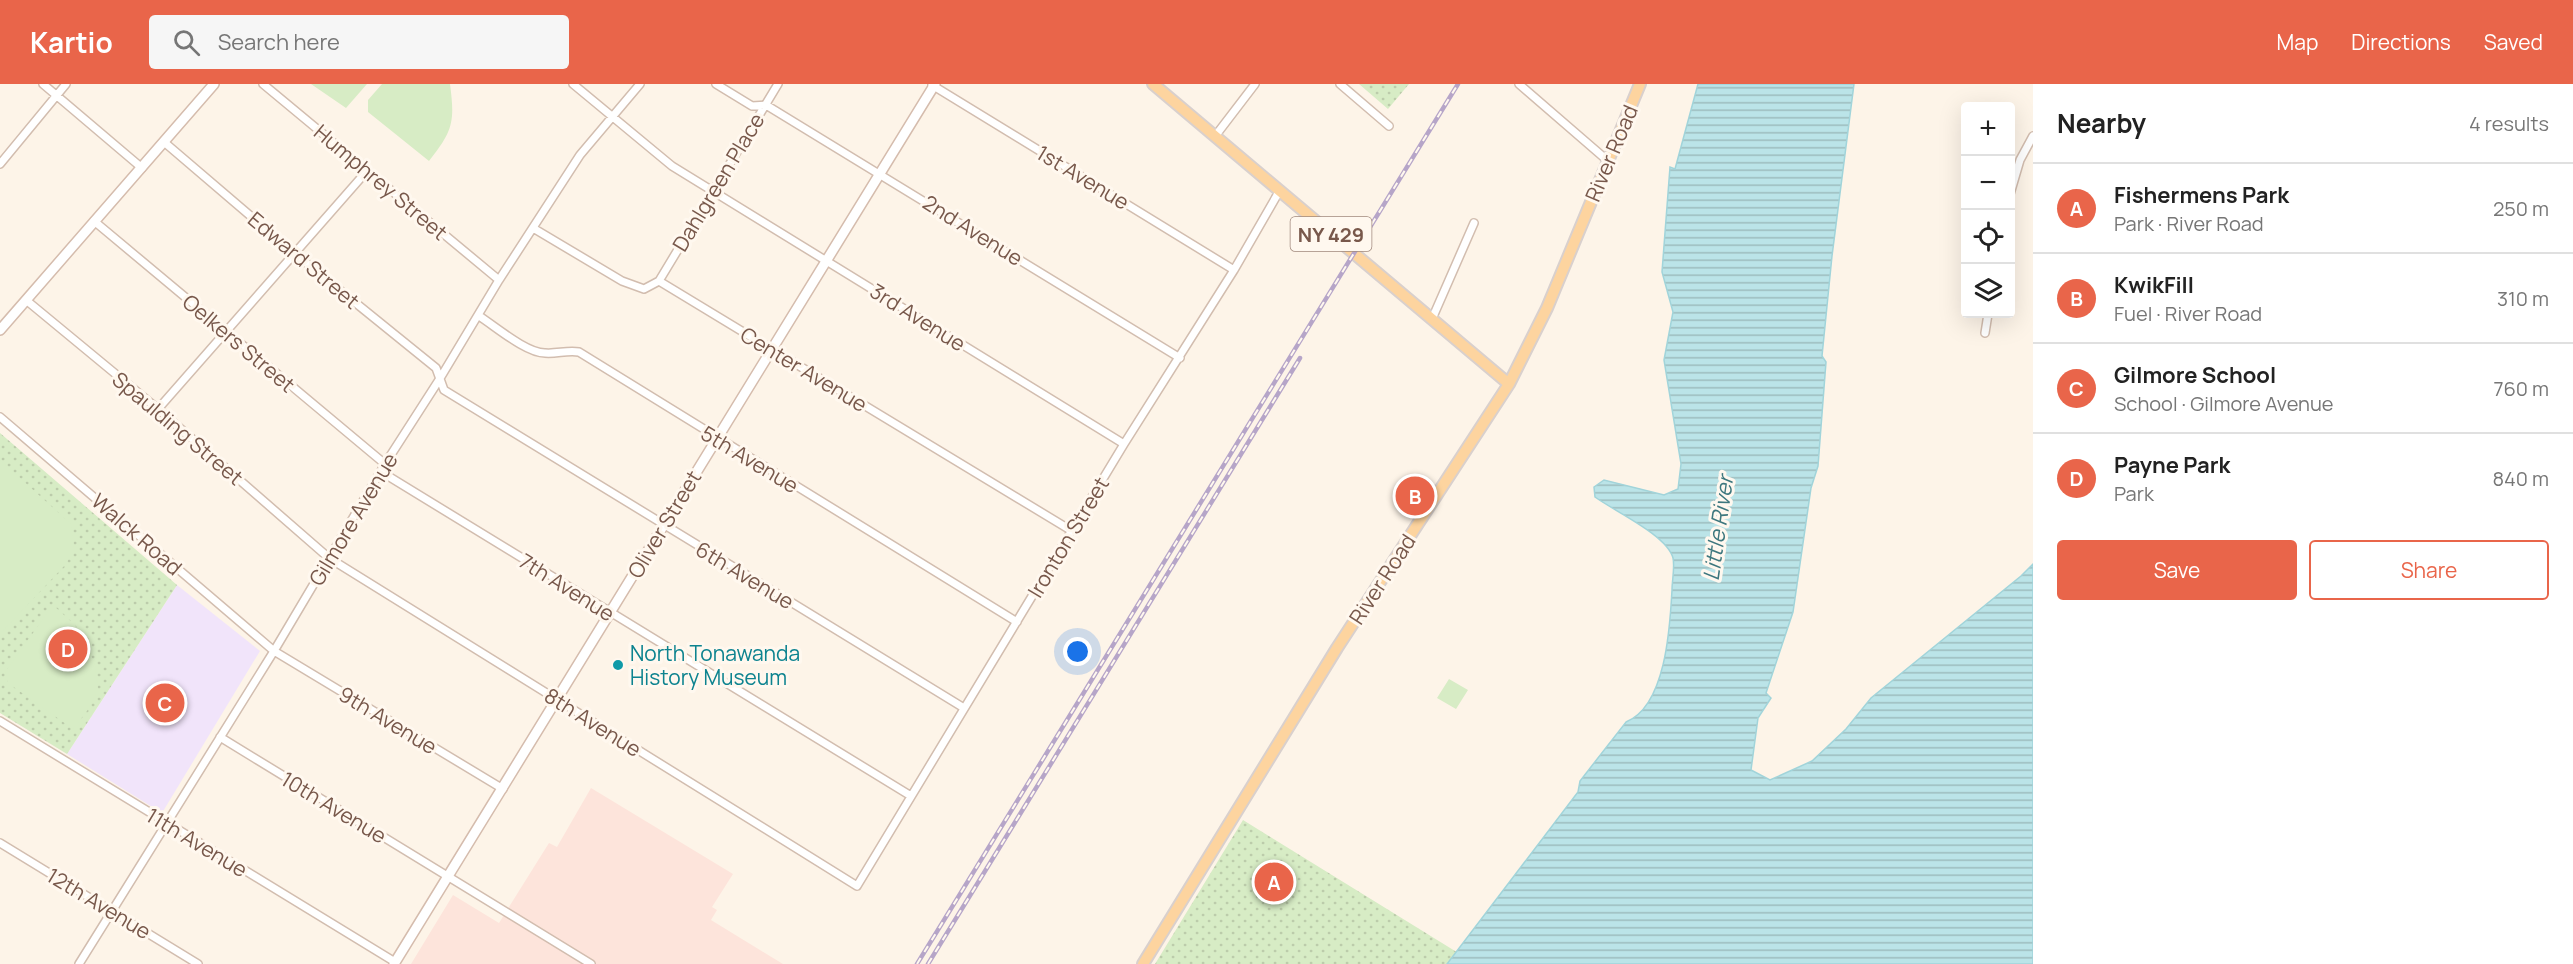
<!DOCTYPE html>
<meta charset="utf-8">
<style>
body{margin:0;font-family:Manrope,sans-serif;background:#f6f6f6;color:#222}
.controls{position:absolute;right:18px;top:18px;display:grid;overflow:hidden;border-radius:6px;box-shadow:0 6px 24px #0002}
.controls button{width:54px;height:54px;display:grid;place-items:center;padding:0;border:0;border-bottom:2px solid #e0e0e0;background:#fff;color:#222;font:30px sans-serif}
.you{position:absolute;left:1078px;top:568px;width:21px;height:21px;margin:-15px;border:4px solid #fff;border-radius:50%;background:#1a73e8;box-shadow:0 0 0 9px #1a73e833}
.badge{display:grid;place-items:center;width:39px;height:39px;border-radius:50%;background:#e9654a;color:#fff;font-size:20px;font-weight:700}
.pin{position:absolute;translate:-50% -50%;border:3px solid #fff;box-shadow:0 2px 6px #0006}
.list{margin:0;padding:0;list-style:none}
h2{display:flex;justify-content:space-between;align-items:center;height:78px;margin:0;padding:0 24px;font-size:26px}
h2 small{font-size:20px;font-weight:400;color:#767676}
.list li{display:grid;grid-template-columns:39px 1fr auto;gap:18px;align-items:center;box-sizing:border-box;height:90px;padding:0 24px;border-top:2px solid #e0e0e0}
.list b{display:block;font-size:22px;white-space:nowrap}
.list p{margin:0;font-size:20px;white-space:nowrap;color:#767676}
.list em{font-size:20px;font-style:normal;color:#767676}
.actions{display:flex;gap:12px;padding:18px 24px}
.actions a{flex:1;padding:14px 0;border:2px solid #e9654a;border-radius:6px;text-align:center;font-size:21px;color:#e9654a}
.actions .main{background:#e9654a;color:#fff}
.icon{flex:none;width:33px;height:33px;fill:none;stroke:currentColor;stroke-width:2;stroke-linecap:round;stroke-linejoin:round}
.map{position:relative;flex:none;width:2033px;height:880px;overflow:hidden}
header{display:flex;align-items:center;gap:36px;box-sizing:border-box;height:84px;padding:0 30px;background:#e9654a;color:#fff}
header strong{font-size:28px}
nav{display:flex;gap:33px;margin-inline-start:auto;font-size:21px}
.search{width:420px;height:54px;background:#f6f6f6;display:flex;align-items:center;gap:15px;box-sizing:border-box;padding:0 21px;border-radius:6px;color:#767676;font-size:22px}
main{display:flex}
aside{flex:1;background:#fff}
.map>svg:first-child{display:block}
.commercial{fill:#fde4db}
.education{fill:#f1e4fa}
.park{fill:url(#park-dots)}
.pitch{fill:#d7ecc5}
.water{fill:url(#water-rules);stroke:#a1d4da;stroke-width:1.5}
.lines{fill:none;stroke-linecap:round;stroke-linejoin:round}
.street-casing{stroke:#d2bdaf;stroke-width:10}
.secondary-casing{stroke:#d5bcad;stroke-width:12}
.primary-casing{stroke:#d9d0cd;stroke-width:14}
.street{stroke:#fff;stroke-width:7}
.secondary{stroke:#fff;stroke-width:9}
.primary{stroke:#fdd49f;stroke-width:10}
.rail-casing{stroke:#b6a5c8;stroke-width:4.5}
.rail{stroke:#fff8ef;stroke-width:2;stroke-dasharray:7;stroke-linecap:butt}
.culture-dot{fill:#0f9aa8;stroke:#fff8ef;stroke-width:2}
.labels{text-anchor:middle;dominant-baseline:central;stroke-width:6;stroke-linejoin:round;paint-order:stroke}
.shield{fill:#fff8ef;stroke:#a0887c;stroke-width:1.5}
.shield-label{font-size:20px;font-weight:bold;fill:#78584b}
.street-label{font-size:21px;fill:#78584b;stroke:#fff8ef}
.culture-label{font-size:21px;fill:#0d838f;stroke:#fff8ef;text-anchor:start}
.water-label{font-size:22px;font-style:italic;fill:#3d777e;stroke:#fff8ef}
</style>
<header>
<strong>Kartio</strong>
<div class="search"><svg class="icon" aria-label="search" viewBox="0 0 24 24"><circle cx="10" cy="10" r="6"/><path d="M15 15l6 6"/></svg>Search here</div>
<nav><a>Map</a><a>Directions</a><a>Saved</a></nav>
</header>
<main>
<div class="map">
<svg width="2033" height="880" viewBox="0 0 2033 880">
<defs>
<pattern id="park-dots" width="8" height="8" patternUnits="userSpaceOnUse" patternTransform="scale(1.5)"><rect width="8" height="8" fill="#d7ecc5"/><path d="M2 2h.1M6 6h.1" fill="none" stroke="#bcccab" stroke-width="1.8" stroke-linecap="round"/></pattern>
<pattern id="water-rules" width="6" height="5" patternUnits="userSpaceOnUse" patternTransform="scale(1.5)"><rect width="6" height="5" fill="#bbe4e8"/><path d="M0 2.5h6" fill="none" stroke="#9dbcbe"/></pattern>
</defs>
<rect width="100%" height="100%" fill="#fdf4e8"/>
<path class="commercial" d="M591 704 733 790 712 823 717 826 711 836 783 880H411L453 811 499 839 549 759 557 763Z"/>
<path class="education" d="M177 501 260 567 162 729 67 670Z"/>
<path class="park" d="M1359 0H1409L1388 25Z
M0 349 177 501 67 670 0 629Z
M1243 736 1455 867 1457 868 1447 880H1155Z"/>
<path class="pitch" d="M311 0H367L346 24Z
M382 0H450C455 38 453 47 429 77L368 28V16Z
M0 376 71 440 74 464 66 480 0 550Z
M53 521 75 541 95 580 98 606 87 627 73 645 8 599 5 588Z
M1449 595 1468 606 1456 625 1437 614Z"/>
<path class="water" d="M1698 0H1854L1832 172 1822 272 1826 278 1818 382 1811 404 1793 528 1766 609 1771 614 1758 634 1751 686 1770 696 1812 677 1846 645 1871 614 2021 492 2033 480V880H1447L1578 708 1580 697 1626 638C1666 622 1670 543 1672 506 1672 497 1675 483 1673 474 1667 451 1614 427 1595 413L1594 403 1604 396 1664 411 1678 405 1681 380 1664 276 1673 228 1662 188 1670 83 1675 85Z"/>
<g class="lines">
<g class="street-casing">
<path id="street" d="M43 0 142 84
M263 0 499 196
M573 0 672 82 1124 360
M716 0 752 22 766 21 1180 274
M1340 0 1389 42
M1519 0 1608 77
M932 1 1234 186
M1216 51 1255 0
M164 58 294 169 436 284 444 306 964 624
M0 80 66 0
M2010 110 2020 76 2033 52
M94 137 385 380 388 392 911 712
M533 144 622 197 644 205 659 197 1072 447
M659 197 778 0
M26 216 158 325 329 474 857 802 1124 360 1234 186 1280 106
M479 232C495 242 526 269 545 269 557 270 567 266 579 268L1017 538
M1432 235 1474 139
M1985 249 1988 230
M158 325 366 88
M0 333 274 567 503 705
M0 637 395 878
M220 653 591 880
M0 759 198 880
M79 880 274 567 385 380 439 296 499 196 580 71 640 0"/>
</g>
<g class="secondary-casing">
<path id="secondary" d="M0 246 214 0
M394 880 935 0"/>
</g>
<g class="primary-casing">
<path id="primary" d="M1153 0 1509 300
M1143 880 1337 564 1509 300 1547 224 1640 0"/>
</g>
<use href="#street" class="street"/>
<use href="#secondary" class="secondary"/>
<use href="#primary" class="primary"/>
<g class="rail-casing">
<path id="rail" d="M917 880 1458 0
M928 880 1300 274"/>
</g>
<use href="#rail" class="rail"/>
</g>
<circle class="culture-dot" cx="618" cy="581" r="6"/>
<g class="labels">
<rect class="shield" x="1290.5" y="133" width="81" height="34" rx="4.5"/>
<g class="shield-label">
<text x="1331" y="150">NY 429</text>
</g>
<g class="street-label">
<text transform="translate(1611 69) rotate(-67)">River Road</text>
<text transform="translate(1083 93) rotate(31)">1st Avenue</text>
<text transform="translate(381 98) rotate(40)">Humphrey Street</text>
<text transform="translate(718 98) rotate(-59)">Dahlgreen Place</text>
<text transform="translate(973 146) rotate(32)">2nd Avenue</text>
<text transform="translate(304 176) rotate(40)">Edward Street</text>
<text transform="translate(918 233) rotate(32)">3rd Avenue</text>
<text transform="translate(239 259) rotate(40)">Oelkers Street</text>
<text transform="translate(804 285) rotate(31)">Center Avenue</text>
<text transform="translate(178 344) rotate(40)">Spaulding Street</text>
<text transform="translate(750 375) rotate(31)">5th Avenue</text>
<text transform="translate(353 435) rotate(-59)">Gilmore Avenue</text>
<text transform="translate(664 440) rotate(-59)">Oliver Street</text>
<text transform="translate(137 450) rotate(41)">Walck Road</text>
<text transform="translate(1068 453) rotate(-59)">Ironton Street</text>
<text transform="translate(745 491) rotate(31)">6th Avenue</text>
<text transform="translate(1382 495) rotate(-57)">River Road</text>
<text transform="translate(567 503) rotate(32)">7th Avenue</text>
<text transform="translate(388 636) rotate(31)">9th Avenue</text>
<text transform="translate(593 638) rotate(32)">8th Avenue</text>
<text transform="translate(334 723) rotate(31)">10th Avenue</text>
<text transform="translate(197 758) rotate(31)">11th Avenue</text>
<text transform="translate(99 819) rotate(31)">12th Avenue</text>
</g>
<g class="culture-label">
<text x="630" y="569">North Tonawanda<tspan x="630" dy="24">History Museum</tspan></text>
</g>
<g class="water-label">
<text transform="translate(1718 444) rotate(-82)">Little River</text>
</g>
</g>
</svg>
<div class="controls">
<button>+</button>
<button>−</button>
<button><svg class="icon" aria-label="locate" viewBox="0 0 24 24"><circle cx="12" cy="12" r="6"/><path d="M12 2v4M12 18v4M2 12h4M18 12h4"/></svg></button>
<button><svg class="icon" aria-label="layers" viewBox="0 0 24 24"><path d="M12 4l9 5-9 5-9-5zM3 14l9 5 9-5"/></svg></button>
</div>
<div class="you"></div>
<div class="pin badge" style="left:1274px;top:798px">A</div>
<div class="pin badge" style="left:1415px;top:412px">B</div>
<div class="pin badge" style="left:165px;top:619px">C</div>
<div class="pin badge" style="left:68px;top:565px">D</div>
</div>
<aside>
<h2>Nearby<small>4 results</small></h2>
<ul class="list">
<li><span class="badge">A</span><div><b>Fishermens Park</b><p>Park · River Road</p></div><em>250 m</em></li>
<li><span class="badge">B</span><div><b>KwikFill</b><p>Fuel · River Road</p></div><em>310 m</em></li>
<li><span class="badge">C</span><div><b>Gilmore School</b><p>School · Gilmore Avenue</p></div><em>760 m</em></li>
<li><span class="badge">D</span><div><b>Payne Park</b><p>Park</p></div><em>840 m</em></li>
</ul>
<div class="actions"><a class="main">Save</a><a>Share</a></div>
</aside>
</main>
